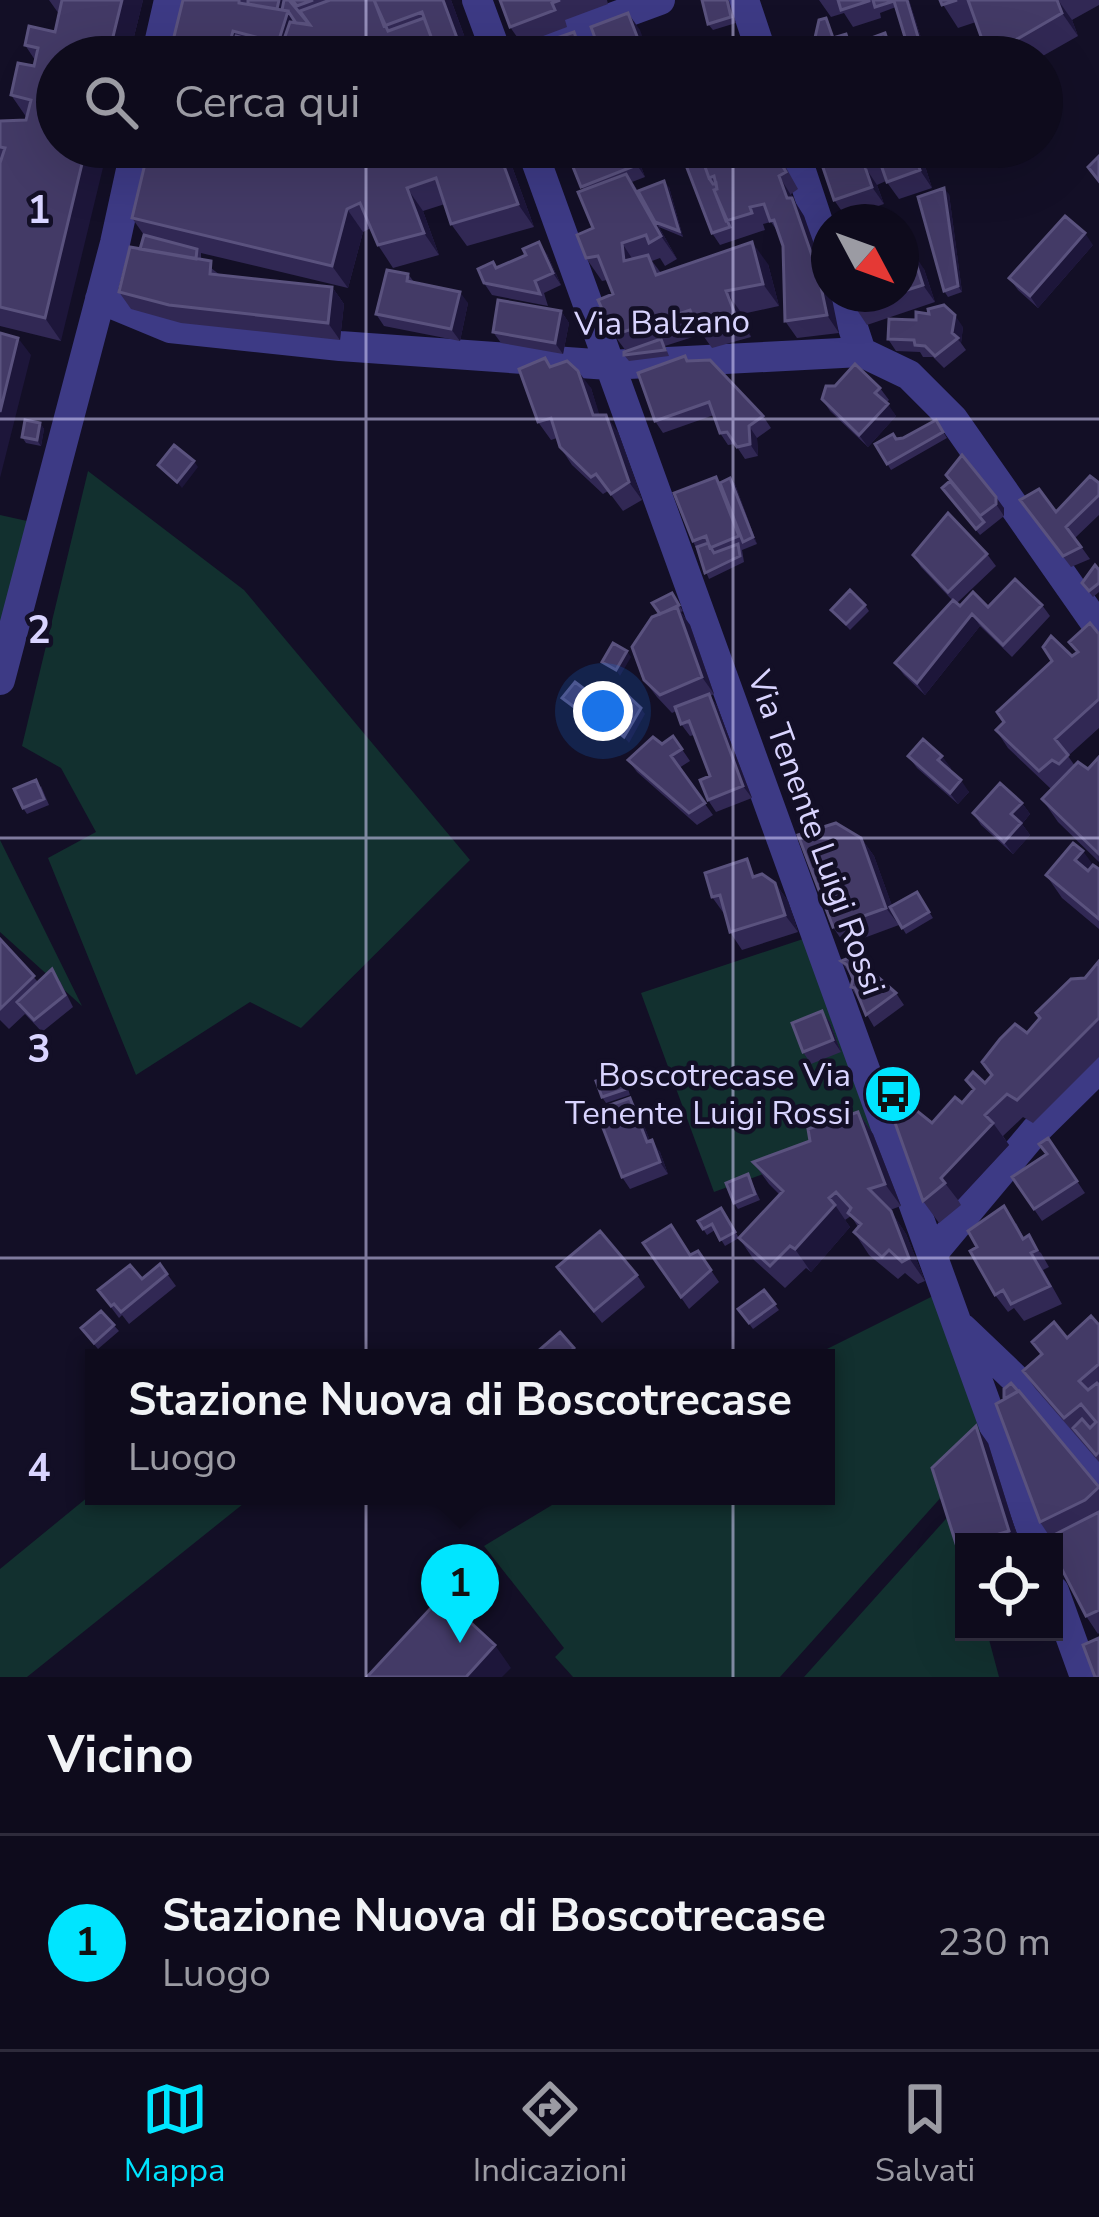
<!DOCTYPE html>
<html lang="it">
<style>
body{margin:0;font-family:"Nunito Sans",sans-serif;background:#171425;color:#f1f3f6}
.controls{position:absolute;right:36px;bottom:36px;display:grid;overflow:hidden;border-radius:0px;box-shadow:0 12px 48px #0002}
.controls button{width:108px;height:108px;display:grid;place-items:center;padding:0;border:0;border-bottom:3px solid #2e2b3b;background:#0e0b1c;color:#f1f3f6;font:60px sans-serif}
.compass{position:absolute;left:811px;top:204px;width:108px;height:108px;border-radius:50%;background:#0e0b1c;box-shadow:0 12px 48px #0002;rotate:131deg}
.you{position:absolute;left:603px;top:711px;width:42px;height:42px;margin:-30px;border:9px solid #fff;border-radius:50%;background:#1a73e8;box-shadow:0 0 0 18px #1a73e833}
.badge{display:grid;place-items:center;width:78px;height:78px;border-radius:50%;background:#00e5ff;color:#111;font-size:39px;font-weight:700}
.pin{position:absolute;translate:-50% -99px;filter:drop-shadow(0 3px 6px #0008)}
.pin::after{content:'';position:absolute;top:63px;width:42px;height:36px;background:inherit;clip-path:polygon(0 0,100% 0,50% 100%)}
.popup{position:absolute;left:85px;top:1349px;width:750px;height:156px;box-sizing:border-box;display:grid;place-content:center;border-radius:0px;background:#0e0b1c;filter:drop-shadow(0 3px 9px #0005);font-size:39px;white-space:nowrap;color:#9b9ba3}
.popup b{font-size:45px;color:#f1f3f6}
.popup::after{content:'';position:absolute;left:50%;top:100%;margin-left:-24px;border:24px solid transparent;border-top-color:#0e0b1c}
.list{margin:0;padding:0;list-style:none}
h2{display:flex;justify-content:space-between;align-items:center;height:156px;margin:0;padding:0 48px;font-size:51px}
h2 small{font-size:39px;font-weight:400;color:#9b9ba3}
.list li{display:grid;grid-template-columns:78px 1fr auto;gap:36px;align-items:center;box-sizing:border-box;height:216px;padding:0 48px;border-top:3px solid #2e2b3b}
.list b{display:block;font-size:45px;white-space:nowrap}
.list p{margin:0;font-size:39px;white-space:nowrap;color:#9b9ba3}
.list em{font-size:39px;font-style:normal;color:#9b9ba3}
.icon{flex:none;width:66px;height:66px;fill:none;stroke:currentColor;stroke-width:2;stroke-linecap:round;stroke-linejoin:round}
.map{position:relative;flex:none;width:1099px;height:1677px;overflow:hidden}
.search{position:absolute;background:#0e0b1c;box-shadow:0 12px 48px #0002;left:36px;right:36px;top:36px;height:132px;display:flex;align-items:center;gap:30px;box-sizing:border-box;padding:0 42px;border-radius:66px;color:#9b9ba3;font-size:45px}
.sheet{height:372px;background:#0e0b1c}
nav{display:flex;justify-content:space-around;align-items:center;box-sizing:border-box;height:168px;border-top:3px solid #2e2b3b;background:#0e0b1c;font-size:33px;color:#9b9ba3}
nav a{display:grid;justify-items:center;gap:6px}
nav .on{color:#00e5ff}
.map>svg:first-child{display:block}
.green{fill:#12302f}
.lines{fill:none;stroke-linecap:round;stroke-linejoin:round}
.minor{stroke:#3d3a85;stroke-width:30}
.wall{fill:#312854}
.shaded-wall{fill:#1d163a}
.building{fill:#433a66;stroke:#5a527e;stroke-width:3}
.grid{fill:none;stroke:#d9d4ff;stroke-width:3;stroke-opacity:0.55}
.labels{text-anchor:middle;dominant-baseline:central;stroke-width:9;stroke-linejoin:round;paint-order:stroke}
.street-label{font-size:33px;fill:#d9d4ff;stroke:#130f26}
.poi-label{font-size:33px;fill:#d9d4ff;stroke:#130f26;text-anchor:end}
.grid-label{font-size:39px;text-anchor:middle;font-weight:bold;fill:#d9d4ff;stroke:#130f26;stroke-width:9;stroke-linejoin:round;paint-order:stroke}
</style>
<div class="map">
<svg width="1099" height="1677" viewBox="0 0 1099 1677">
<rect width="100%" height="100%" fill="#130f26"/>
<path class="green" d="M88 471 244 590 470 860 301 1028 250 1002 136 1075 48 858 96 832 61 768 22 746Z
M0 515 27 521 0 633Z
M0 840 82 1006 0 932Z
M803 939 873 1134 714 1192 641 993Z
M933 1296 987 1446 780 1677H573L555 1657 564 1648 484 1546 567 1496H826V1358H809Z
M94 1492V1496H253L27 1677H0V1569Z
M953 1511 964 1550V1632H987L999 1677H804Z"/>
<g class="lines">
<path class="minor" d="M477 0 498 57
M744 0 763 57
M156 57 169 0
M505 57 660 0
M531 147 1036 1542
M793 147 829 255
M842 294 861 352
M100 299 170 328 340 346 609 365 861 352 909 375 953 419 1099 628
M0 680 115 243 136 147
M932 1254 1036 1130 1099 1068
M963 1329 1031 1394 1099 1476
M1054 1591 1085 1677"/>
</g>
<path class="wall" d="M49 0H143L129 57H57L61 341 0 326V121L26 120 27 118 11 95 34 66 35 60 25 45 55 32 59 14Z
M183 0H451L472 57H169Z
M500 0H607L608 4 565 20 567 27 522 44 510 27Z
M729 0 736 23 713 30 708 24Z
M819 0H909L927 57 896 7 880 13 881 18 853 27 844 13 831 17Z
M940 0H1099V5L1072 20 1078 36 1041 57H989L976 22 958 28Z
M505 147 534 227 467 246 451 224 445 204 423 211 439 255 393 268 378 245 371 228 363 232 348 288 201 253V260L220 275 332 287 344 304 340 340 181 323 131 309 119 292 140 249 144 235 132 218Z
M565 147H648L650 151 637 156 645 177 632 182 638 191 669 187 683 237 659 227 677 259 665 266 660 258 652 261 661 273 768 264 779 306 742 314 751 337 712 348 702 334 665 346 669 356 629 361 624 355 626 351 614 335 613 294 607 280 602 281 586 258 593 228 583 190Z
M679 147 784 164 798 189 791 194 794 201 804 216 839 333 797 338 785 321 783 246 778 232 771 222 763 224 765 230 720 245 712 233Z
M816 147H919L932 188 899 199 886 181 877 185 884 204 846 217 834 200Z
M949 194 962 292 948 297 944 291Z
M1093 245 1038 308 1018 290 1009 278Z
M547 254 561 285 544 293 548 306 492 295 484 283 493 262 497 268Z
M901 255 924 269 935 302 867 325 855 307 851 294H901Z
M408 274 414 282 468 303 460 341 384 326 376 314Z
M561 311 569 323 563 354 501 343 493 332Z
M963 327 961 343 966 350 944 368 933 357H923L920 352 896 351 888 339Z
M685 356 689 361 763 416 771 428 757 438 758 456 745 459 735 444 728 445 720 433 714 415 663 433 655 421Z
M551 367 591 388 599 415 618 432 642 500 623 511 608 491 603 494 572 465 560 447 557 438 551 440 538 422Z
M880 388 889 400 886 403 896 416 868 447 830 411 822 399Z
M936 420 947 438 891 470 875 444 903 438Z
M40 423 44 429 41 446 26 443 22 437Z
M716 477 720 483 730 478 735 484 757 544 742 550 744 562 709 579 693 541Z
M950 481 1004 508V516L980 535 946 494Z
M1099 483V515L1075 538 1090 559 1071 567 1020 500 1056 512Z
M987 554 996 566 957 603 960 606 988 607 1042 605 1050 616 1012 657 980 626 925 695 904 675 895 663 952 600 921 567 913 555Z
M1099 570V592L1093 597 1082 583Z
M672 593 683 611 681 612 690 625 714 694 710 696 717 706 752 798 716 812 708 800 710 776 694 735 690 736 681 724 676 711 672 713 657 697 644 680Z
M865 605 869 611 850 630 831 610Z
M1099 634V728L1068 756 1075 766 1088 769 1099 757V862L1058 822 1042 799 1059 782 1051 789 1008 748 996 730 1077 653 1069 642Z
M673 736 690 761 679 768 713 815 697 825 637 772 628 760 662 744Z
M908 756 951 768 949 770 969 792 958 804 917 768Z
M41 786 49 805 27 814 23 808Z
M1022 803 1030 814 1022 824 1030 835 1013 854 981 825 973 813Z
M861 838 874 856 892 906 917 892 933 918 906 934 895 916 899 925 845 945 833 927Z
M1093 865 1099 869V929L1062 898 1046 875Z
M759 875 775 883 788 901 798 932 742 950 730 932 725 915 712 897Z
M0 939 38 982 60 981 73 1007 42 1032 25 1014 9 1029 0 1020Z
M841 961 896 993 904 1005 874 1027 851 987 853 979Z
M1099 961V1057L1033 1123 1023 1117 1003 1136 1009 1145 958 1200 961 1205 939 1223 923 1201 932 1123 962 1103 973 1090 966 1080 985 1083 1027 1033 1085 978Z
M822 1011 830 1023 841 1052 811 1064 803 1052Z
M625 1079 630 1095 606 1103 602 1097Z
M630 1098 638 1110 650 1141 660 1152 668 1174 630 1189 622 1177Z
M858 1112 873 1134 901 1206 890 1210 906 1234 925 1281 918 1284 905 1273 898 1279 869 1255 854 1232 858 1227 851 1216 845 1220 850 1227 811 1272 806 1268 785 1288 754 1260 739 1238 725 1246 715 1230 707 1235 698 1221 721 1208 739 1238 779 1194 769 1184 753 1162 810 1141Z
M1048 1138 1085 1193 1042 1221 1012 1177 1047 1154Z
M748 1174 760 1200 738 1209 734 1203Z
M1016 1223 1024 1238 1041 1253 1049 1267 1043 1270 1062 1304 1024 1321 1014 1308 1008 1312 995 1295Z
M643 1243 691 1255 698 1251 719 1282 689 1309Z
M160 1264 176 1286 129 1324 122 1315 119 1318 98 1290 142 1279Z
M557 1267 637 1275 645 1287 602 1323Z
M764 1290 779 1310 753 1329 738 1309Z
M101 1311 119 1331 98 1349 85 1334Z
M1099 1325V1462L1035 1388 1023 1371 1041 1355 1032 1342 1067 1338Z
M988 1443 1019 1542H964V1557L957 1547Z
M1099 1487V1633L1098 1634 1086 1616 1050 1537 1040 1522Z"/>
<path class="shaded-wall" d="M122 0H143L129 57H108Z
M279 0H288V11L304 34 288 57 278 43 275 18Z
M443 0H451L472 57H464Z
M907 0H909L927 57H924Z
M1058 0 1072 20 1078 36 1062 13Z
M628 13 640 30 650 57H645Z
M233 31 248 53 247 57H226Z
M574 32 586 50 589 57H583Z
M885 33 898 51 900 57H893Z
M86 147H108L61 341 45 318Z
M497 147H505L534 227 518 204Z
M631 147 637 156 645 177 637 165Z
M912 147H919L932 188 920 170Z
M865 167 877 185 884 204 872 187Z
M626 174 642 197 677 259 661 236Z
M779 176 804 216 829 286V294H831L839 333 827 315Z
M664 181 669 187 683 237 679 231Z
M407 188 423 211 439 255 424 233Z
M944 188 949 194 962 292 958 286Z
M347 209 363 232 348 288 332 266Z
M1085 233 1093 245 1038 308 1030 296Z
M539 242 547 254 561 285 553 273Z
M752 242 768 264 779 306 763 284Z
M622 243 637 266 624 261Z
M912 251 924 269 935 302 923 285Z
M332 287 344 304 340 340 328 323Z
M726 291 742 314 751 337 735 314Z
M460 292 468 303 460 341 451 329Z
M561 311 569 323 563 354 555 343Z
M955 315 963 327 961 343 952 333Z
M18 338 31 355 0 478V412Z
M578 371 591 388 605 432 593 415Z
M888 404 896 416 868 447 859 435Z
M606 415 618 432 642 500 629 482Z
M40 423 44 429 41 446 37 440Z
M749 426 757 438 758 456 750 444Z
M194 461 198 467 182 488 177 482Z
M730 478 735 484 757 544 753 537Z
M996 497 1004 508V516L996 504Z
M677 607 690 625 714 694 702 677Z
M972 614 980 626 925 695 917 683Z
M627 651 631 657 620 676 616 670Z
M709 694 717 706 752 798 743 786Z
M595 697 599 703 586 719 582 713Z
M641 708 645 714 629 743 624 737Z
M942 756 951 768 947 772 938 760Z
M961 780 969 792 958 804 950 793Z
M1022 803 1030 814 1022 824 1030 835 1013 854 1004 842 1011 814Z
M861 838 874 856 899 925 886 908Z
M1083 851 1099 873 1091 883 1075 860Z
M775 883 788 901 798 932 785 915Z
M822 1011 830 1023 841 1052 833 1040Z
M630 1098 638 1110 655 1154 647 1142Z
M858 1112 873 1134 901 1206 885 1184Z
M993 1123 1009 1145 958 1200 941 1178Z
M652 1140 660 1152 668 1174 660 1162Z
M835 1205 850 1227 811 1272 795 1249Z
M891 1211 906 1234 925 1281 909 1258Z
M976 1426 988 1443 1019 1542H1017L1009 1531Z
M495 1645 511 1668 502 1677H466Z"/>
<path class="building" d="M62 0H122L108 57H57V147H86L45 318 0 307V163L5 148 0 147V121L26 120 31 100 11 95 18 63 34 66 38 48 25 45 29 26 55 32Z
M183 0H239V3L288 11 278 43 233 31 226 57H169Z
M248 0H279L277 9 248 4Z
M284 0H289L309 24 296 23 288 11 282 10Z
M292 0H313L297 6Z
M330 0H374L388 31 424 18 433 42 404 57H231L236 36 281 48 290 22 310 25 300 11Z
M374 0H443L464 57H404L433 42 422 12 384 26Z
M500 0H560L552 3 555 10 510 27Z
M702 0H727L731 17 708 24Z
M838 0H869V1L841 10Z
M873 0H907L924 57H911L894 1 875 7Z
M940 0H957L942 5Z
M968 0H1057L1062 13 988 56Z
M628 13 645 57H602L591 27Z
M826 18 833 38 846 34 850 46 885 33 893 57H785L801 44 807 48 814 42 819 20Z
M574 32 583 57H522L520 51Z
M733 51 736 57H723L722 55Z
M149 147H497L518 204 451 224 436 178 407 188 424 233 378 245 360 203 347 209 332 266 132 218Z
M565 147H630L637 165 581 187Z
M679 147H698L709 178 713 184 716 183 717 189 714 190 730 227 712 233Z
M698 147H772L786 172 779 176 787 198H792L818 273 827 315 785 321 783 246 774 220 770 221 764 204 750 207 752 213 726 221 714 190 717 189 714 176 709 178Z
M816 147H912L920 170 887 182 880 162 865 167 872 187 834 200Z
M1099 156V181L1088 167Z
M626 174 661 236 649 243 646 235 622 243 624 261 648 255 656 275 752 242 763 284 726 291 735 314 696 325 690 310 614 335 598 300 613 294 598 256 586 258 577 235 593 228 578 192Z
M664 181 679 231 655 222 638 191Z
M944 188 958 286 944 291 918 197Z
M866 216 868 222H849Z
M1065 216 1085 233 1030 296 1009 278Z
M144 235 197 249 196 259 140 249Z
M539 242 553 273 535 281 540 294 484 283 478 269 493 262 496 268 526 255 523 249Z
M130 247 211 261 210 274 332 287 328 323 169 305 119 292Z
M912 251 923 285 901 292V255Z
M387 270 408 274 407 281 460 292 451 329 376 314Z
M851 294H895L855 307Z
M498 300 561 311 555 343 493 332Z
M944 305 955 315 952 333 958 338 935 356 925 346 915 345 914 340 888 339 889 319 916 320V312L929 314 928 309Z
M0 333 18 338 0 412Z
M661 339 665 350 624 355V352Z
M685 356 687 361 710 360 763 416 749 426 750 444 737 447 727 432 720 433 709 402 655 421 638 373Z
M545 358 550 367 567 361 578 371 593 415H606L629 482 611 494 596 474 591 477 560 447 551 418 538 422 519 369Z
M855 364 880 388 875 393 888 404 859 435 822 399 826 386H835Z
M25 420 40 423 37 440 22 437Z
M936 420 943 432 887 464 875 444 893 434 896 439 903 438Z
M174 445 194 461 177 482 158 465Z
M962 455 996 497V504L980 516 946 475Z
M1090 476 1099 483V495L1066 527 1081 547 1063 556 1020 500 1039 489 1056 512Z
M716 477 739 536 710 548 706 536 693 541 674 493Z
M730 478 753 537 743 542 720 483Z
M950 481 984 522 976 529 942 488Z
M948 513 987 554 948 592 913 555Z
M708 543 714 553 738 544 740 556 705 573 697 547Z
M1095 565 1099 570V583L1089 591 1082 583Z
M1015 579 1042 605 1003 645 972 614 917 683 895 663 953 600 960 606 973 592 988 607Z
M850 590 865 605 846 624 831 610Z
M672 593 679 605 660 614 652 603Z
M677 607 702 677 660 695 644 680 632 647 652 617Z
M1090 623 1099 634V699L1055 739 1068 755 1059 764 1052 760 1039 771 996 730 1004 722 997 712 1052 661 1043 647 1051 636 1072 656 1078 652 1069 642Z
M613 643 627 651 616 670 602 662Z
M575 682 595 697 582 713 562 698Z
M623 691 641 708 624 737 611 726Z
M709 694 743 786 708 800 700 780 710 776 689 721 681 724 675 707Z
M673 736 682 749 671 756 705 803 689 813 628 760 653 737 662 744Z
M923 739 942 756 938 760 961 780 950 793 908 756Z
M1099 757V854L1042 799 1078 762 1088 769Z
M36 780 44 799 23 808 14 789Z
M1000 783 1022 803 1011 814 1021 823 1004 842 973 813Z
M836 823 861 838 886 908 833 927 798 835Z
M1073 843 1083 851 1075 860 1088 871 1093 865 1099 869V919L1046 875Z
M747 859 753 877 762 874 775 883 785 915 730 932 720 895 712 897 705 873Z
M917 892 929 912 902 928 890 907Z
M0 939 34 976 0 1009Z
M854 956 896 993 866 1015 855 988 851 987 853 979 847 965 841 961Z
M1099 961V1018L1017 1100 1007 1094 985 1115 993 1123 941 1178 945 1183 923 1201 889 1106 897 1095 932 1123 955 1097 962 1103 974 1089 966 1080 973 1072 985 1083 992 1075 982 1062 1000 1039 1015 1024 1027 1033 1040 1018 1036 1013 1071 979 1085 978Z
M52 969 65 995 34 1020 17 1002Z
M822 1011 833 1040 803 1052 792 1023Z
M621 1073 626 1089 602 1097 596 1081Z
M630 1098 647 1142 652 1140 660 1162 622 1177 596 1110Z
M858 1112 885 1184 869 1189 891 1211 909 1258 902 1262 889 1250 882 1257 854 1232 861 1224 848 1213 851 1208 836 1192 829 1198 835 1205 795 1249 790 1246 770 1266 739 1238 783 1191 753 1162 810 1141 808 1129Z
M1048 1138 1077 1181 1034 1209 1012 1177 1047 1154 1039 1144Z
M748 1174 755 1194 734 1203 726 1183Z
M1004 1206 1023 1239 1029 1235 1037 1250 1031 1253 1050 1286 1011 1304 1003 1290 995 1295 970 1251 977 1247 968 1231Z
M721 1208 735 1232 720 1240 712 1224 703 1229 698 1221Z
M671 1225 690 1255 698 1251 711 1270 681 1297 643 1243Z
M600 1231 637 1275 594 1311 557 1267Z
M160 1264 167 1274 121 1312 114 1304 111 1306 98 1290 130 1265 142 1279Z
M764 1290 775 1304 749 1323 738 1309Z
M101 1311 114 1325 94 1343 81 1328Z
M1091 1316 1099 1325V1364L1079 1381 1088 1390 1097 1383 1099 1385V1452L1096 1455 1073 1428 1082 1419 1090 1428 1096 1422 1081 1404 1064 1418 1023 1371 1042 1354 1032 1342 1054 1322 1067 1338Z
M560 1332 574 1348 570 1352 575 1358H530Z
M1011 1383 1018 1391 1004 1399V1389Z
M1019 1391 1099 1487 1085 1500 1040 1522 996 1404Z
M976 1426 1009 1531 973 1542H964V1545L957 1547 932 1468Z
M1099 1512V1610L1086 1616 1054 1554V1542H1048L1046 1539Z
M442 1596 495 1645 466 1677H367Z
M1099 1638V1677H1095L1083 1645Z"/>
<path class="grid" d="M366 0V57M733 0V57M366 147V1677M733 147V1677M0 419H1099M0 838H1099M0 1258H1099"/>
<defs>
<g id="bus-disc" transform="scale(3)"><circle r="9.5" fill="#00e5ff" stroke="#130f26"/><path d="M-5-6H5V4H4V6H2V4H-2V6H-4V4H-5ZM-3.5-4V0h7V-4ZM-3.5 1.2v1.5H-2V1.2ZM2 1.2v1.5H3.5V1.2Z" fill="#111"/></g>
</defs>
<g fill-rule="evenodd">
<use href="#bus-disc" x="893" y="1094"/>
</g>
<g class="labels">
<g class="street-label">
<text transform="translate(662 323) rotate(-1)">Via Balzano</text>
<text transform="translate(816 833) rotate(70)">Via Tenente Luigi Rossi</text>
</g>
<g class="poi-label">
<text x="851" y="1075">Boscotrecase Via<tspan x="851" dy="38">Tenente Luigi Rossi</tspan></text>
</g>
</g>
<g class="grid-label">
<text x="39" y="223">1</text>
<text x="39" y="643">2</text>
<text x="39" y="1062">3</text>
<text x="39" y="1481">4</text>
</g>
</svg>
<div class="controls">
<button><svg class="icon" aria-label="locate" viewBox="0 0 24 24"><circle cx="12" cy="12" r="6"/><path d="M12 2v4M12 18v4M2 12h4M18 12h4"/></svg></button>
</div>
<svg class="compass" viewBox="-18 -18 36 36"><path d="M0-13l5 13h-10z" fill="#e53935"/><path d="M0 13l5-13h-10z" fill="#9b9ba3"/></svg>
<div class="you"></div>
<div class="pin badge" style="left:460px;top:1643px">1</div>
<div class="popup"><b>Stazione Nuova di Boscotrecase</b>Luogo</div>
<div class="search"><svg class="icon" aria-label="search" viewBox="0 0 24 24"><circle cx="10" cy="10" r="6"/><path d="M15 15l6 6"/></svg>Cerca qui</div>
</div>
<section class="sheet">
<h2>Vicino<small></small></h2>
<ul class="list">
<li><span class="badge">1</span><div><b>Stazione Nuova di Boscotrecase</b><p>Luogo</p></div><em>230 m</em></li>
</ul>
</section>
<nav>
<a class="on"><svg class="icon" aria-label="map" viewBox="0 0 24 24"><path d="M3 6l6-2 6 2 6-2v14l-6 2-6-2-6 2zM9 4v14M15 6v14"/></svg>Mappa</a>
<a><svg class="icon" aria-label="directions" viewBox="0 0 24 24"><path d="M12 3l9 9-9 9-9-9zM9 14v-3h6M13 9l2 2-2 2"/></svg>Indicazioni</a>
<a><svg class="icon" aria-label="saved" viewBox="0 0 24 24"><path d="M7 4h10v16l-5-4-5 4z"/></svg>Salvati</a>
</nav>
